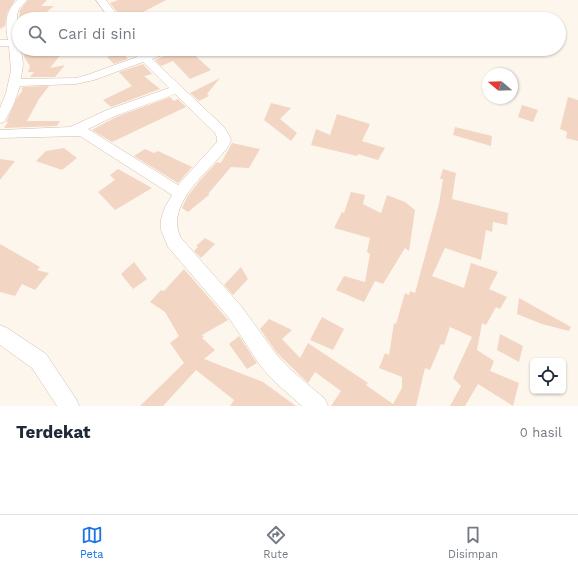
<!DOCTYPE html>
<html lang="id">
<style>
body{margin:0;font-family:"Work Sans",sans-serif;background:#f6f6f7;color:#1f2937}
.controls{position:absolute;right:12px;bottom:12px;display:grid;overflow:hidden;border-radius:6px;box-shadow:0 1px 3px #0004}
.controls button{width:36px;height:36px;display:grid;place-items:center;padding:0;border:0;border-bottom:1px solid #e0e1e3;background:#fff;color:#1f2937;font:20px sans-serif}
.compass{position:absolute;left:482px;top:68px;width:36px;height:36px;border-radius:50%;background:#fff;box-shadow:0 1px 3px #0004;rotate:289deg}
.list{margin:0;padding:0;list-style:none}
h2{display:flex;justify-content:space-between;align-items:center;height:52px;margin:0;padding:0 16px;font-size:17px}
h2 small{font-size:13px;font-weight:400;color:#747a83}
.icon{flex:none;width:22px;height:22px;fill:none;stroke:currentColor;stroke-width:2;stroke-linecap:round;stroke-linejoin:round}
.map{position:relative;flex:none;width:578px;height:406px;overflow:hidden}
.search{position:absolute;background:#fff;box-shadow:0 1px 3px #0004;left:12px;right:12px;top:12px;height:44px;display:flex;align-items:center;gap:10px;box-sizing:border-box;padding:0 14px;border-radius:22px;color:#747a83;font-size:15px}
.sheet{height:108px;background:#fff}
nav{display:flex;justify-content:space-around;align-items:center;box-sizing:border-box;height:56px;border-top:1px solid #e0e1e3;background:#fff;font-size:11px;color:#747a83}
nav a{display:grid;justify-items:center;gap:2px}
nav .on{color:#1a73e8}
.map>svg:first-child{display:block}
.building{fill:#f3d5c3}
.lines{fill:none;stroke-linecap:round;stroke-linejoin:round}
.minor-casing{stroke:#d1beb0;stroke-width:1}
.minor{fill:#fff;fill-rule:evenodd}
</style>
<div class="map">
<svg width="578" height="406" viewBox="0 0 578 406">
<rect width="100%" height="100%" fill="#fdf6ec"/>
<path class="building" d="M0 0H15L7 13 5 26 0 29Z
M28 0H47L41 6H54L38 19H19L20 10Z
M118 0H166L130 19 116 11 110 3Z
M41 49H48L44 55 61 54 50 68 65 65 55 77H30L34 72H28L30 66 24 57 25 51Z
M174 49H188L211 70 190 79 173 61 161 66 155 60 173 52Z
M122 52 128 59 114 64 107 57Z
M143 64 152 74 144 76 160 89 111 107 103 100 132 86 119 72Z
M220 78 207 94 209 96 199 101 190 93Z
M49 86 39 99 27 121H60L57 126 4 128 8 122H6L17 98 23 90H21L23 87Z
M170 97 174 101 178 99 186 107 112 142 92 130 116 117Z
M568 97 578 100V141L566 138 567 132 560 129Z
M271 103 291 108 280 119 297 133 291 141 264 120Z
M522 105 538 110 533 122 518 117Z
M337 114 370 124 362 141 385 148 378 160 358 154 357 156 311 145 316 129 330 135Z
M455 127 492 136 491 146 453 135Z
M232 143 260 149 249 168 231 167 208 194H210L188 212 182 208 187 197 201 179 217 162 221 163Z
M64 148 77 158 62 170 36 161 46 151Z
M145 149 154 153 158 151 192 167 178 183 134 156Z
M0 159 15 161 0 180Z
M118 169 152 188 115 210 98 192 115 180 110 175Z
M443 169 456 173 452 199 508 213 507 225 493 222 492 232 486 230 481 260 445 248 432 276 464 288 471 263 498 272 489 289 507 297 500 309 496 307 486 325 482 323 477 350 494 361 490 371 519 383 513 406 478 384 465 406H450L461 386 453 378 472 337 450 327 444 345 441 344 430 370 425 368 416 406H331L341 391 315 372 308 383 277 353 260 329 269 319 292 330 282 339 300 358 308 343 368 383 366 385 393 404 402 388V377L379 368 385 353 389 355 394 323 396 324 405 293 409 295 410 291 415 293 439 204 443 179H440Z
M351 192 365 195 363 204 381 213 387 195 405 202 415 210 409 251 405 248 383 284 375 281 364 302 336 290 344 276 365 282 370 254 367 252 370 238 334 228 342 212 344 213Z
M205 238 215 244 201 258 194 251 198 247 196 246Z
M0 244 40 267 37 270 49 273 35 290 22 284 15 296 0 292Z
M134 262 147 279 133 289 121 274Z
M241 267 248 279 233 295 224 285Z
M184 269 228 320 202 335 204 337 202 338 215 350 204 359 263 382 296 406H230L234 400 196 370 163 406H140L184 363 170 343 179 336 165 312 150 302 161 290 164 291Z
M519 298 571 327 569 331 542 324 517 314Z
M322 317 344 329 333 350 310 340Z
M500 334 523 346 519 362 497 350Z
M239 336 257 363 247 369 229 344Z"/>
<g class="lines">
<g class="minor-casing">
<path id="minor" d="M17 0H27L19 9 17 15 19 49H21L23 64 21 79 76 78 87 75 137 57 130 49H141L146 53 158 49H173L172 51 152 59 224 127 231 139C229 148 221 155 215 162 197 181 166 210 181 238L241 306 276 354 290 369 325 399 328 406H302L276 383 262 368 229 318 168 247 161 230V219L165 207 172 195 80 136 0 138V130L70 127 107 110 169 88 143 62 94 80 76 84 20 86 13 106 4 122 0 123V108L6 93 11 71 9 46H0V40H8C5 24 5 12 17 0ZM175 94 215 133 217 137V142L178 185 88 129 115 116Z
M96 0H106L120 19H110Z
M0 325 7 328 46 354 76 399 79 406H57L32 368 0 345Z"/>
</g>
<use href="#minor" class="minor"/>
</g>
</svg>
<div class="controls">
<button><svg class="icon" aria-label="locate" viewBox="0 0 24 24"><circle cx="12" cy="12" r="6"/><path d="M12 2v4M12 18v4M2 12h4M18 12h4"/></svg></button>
</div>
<svg class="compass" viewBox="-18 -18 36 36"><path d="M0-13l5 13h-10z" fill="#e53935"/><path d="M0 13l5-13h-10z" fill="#747a83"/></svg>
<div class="search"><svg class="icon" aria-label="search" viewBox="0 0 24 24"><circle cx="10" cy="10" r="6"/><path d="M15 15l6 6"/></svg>Cari di sini</div>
</div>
<section class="sheet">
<h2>Terdekat<small>0 hasil</small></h2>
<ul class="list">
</ul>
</section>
<nav>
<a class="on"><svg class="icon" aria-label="map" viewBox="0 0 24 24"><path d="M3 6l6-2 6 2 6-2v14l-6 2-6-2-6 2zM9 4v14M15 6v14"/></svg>Peta</a>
<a><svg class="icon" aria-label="directions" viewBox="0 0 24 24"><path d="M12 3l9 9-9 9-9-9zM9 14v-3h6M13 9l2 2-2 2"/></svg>Rute</a>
<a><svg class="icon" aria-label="saved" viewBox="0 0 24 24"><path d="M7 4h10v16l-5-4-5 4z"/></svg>Disimpan</a>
</nav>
